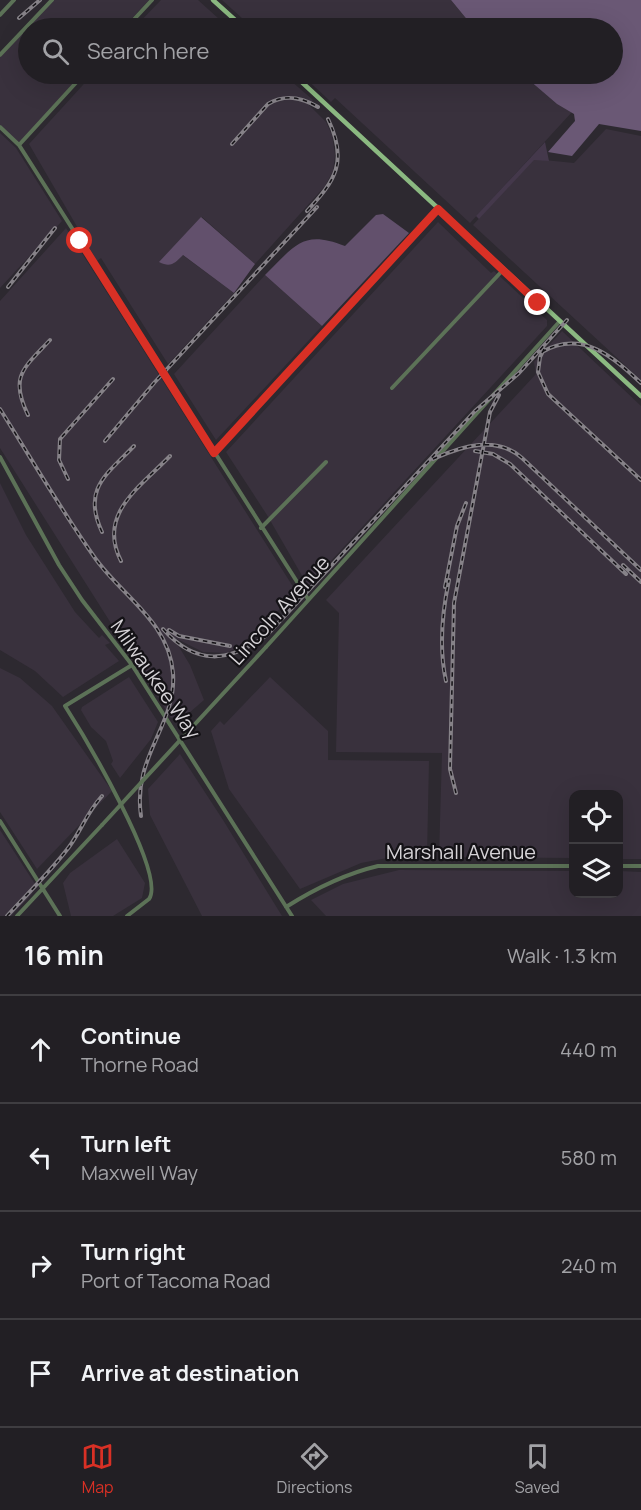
<!DOCTYPE html>
<meta charset="utf-8">
<style>
body{margin:0;font-family:Manrope,sans-serif;background:#2a272c;color:#f1f3f6}
.controls{position:absolute;right:18px;bottom:18px;display:grid;overflow:hidden;border-radius:12px;box-shadow:0 6px 24px #0002}
.controls button{width:54px;height:54px;display:grid;place-items:center;padding:0;border:0;border-bottom:2px solid #3f3d41;background:#221f24;color:#f1f3f6;font:30px sans-serif}
.stop{position:absolute;width:18px;height:18px;margin:-14px;border:4px solid #d93025;border-radius:50%;background:#fff}
.stop.end{background:#d93025;border-color:#fff;box-shadow:0 2px 6px #0008}
.list{margin:0;padding:0;list-style:none}
h2{display:flex;justify-content:space-between;align-items:center;height:78px;margin:0;padding:0 24px;font-size:26px}
h2 small{font-size:20px;font-weight:400;color:#a2a2a6}
.list li{display:grid;grid-template-columns:39px 1fr auto;gap:18px;align-items:center;box-sizing:border-box;height:108px;padding:0 24px;border-top:2px solid #3f3d41}
.list b{display:block;font-size:22px;white-space:nowrap}
.list p{margin:0;font-size:20px;white-space:nowrap;color:#a2a2a6}
.list em{font-size:20px;font-style:normal;color:#a2a2a6}
.icon{flex:none;width:33px;height:33px;fill:none;stroke:currentColor;stroke-width:2;stroke-linecap:round;stroke-linejoin:round}
.map{position:relative;flex:none;width:641px;height:916px;overflow:hidden}
.search{position:absolute;background:#221f24;box-shadow:0 6px 24px #0002;left:18px;right:18px;top:18px;height:66px;display:flex;align-items:center;gap:15px;box-sizing:border-box;padding:0 21px;border-radius:33px;color:#a2a2a6;font-size:22px}
.sheet{height:510px;background:#221f24}
nav{display:flex;justify-content:space-around;align-items:center;box-sizing:border-box;height:84px;border-top:2px solid #3f3d41;background:#221f24;font-size:16px;color:#a2a2a6}
nav a{display:grid;justify-items:center;gap:3px}
nav .on{color:#d93025}
.map>svg:first-child{display:block}
.built{fill:#39313d}
.green{fill:#44384b}
.forest{fill:#62506c}
.water{fill:#6a5875}
.lines{fill:none;stroke-linecap:round;stroke-linejoin:round}
.minor{stroke:#5c7257;stroke-width:4}
.major{stroke:#8bb981;stroke-width:4.5}
.rail-casing{stroke:#868288;stroke-width:4}
.rail{stroke:#141216;stroke-width:1.5;stroke-dasharray:4.5;stroke-linecap:butt}
.minor-bridge{stroke:#5c7257;stroke-width:4}
.route{stroke:#d93025;stroke-width:8}
.labels{text-anchor:middle;dominant-baseline:central;stroke-width:4.5;stroke-linejoin:round;paint-order:stroke}
.street-label{font-size:20px;fill:#d6d3d7;stroke:#141216}
</style>
<div class="map">
<svg width="641" height="916" viewBox="0 0 641 916">
<rect width="100%" height="100%" fill="#2d2930"/>
<path class="built" d="M52 0H149L123 28H28V74H82L19 143 0 125V57Z
M161 0H198L229 28H134Z
M222 0H451L474 28H253Z
M93 74H283L313 100 309 105 326 122 332 135 335 155 333 171 325 186 255 264 202 217 173 248 234 293 168 364 101 258 97 261 29 144Z
M301 74H522L557 104 572 112 470 223 335 98 331 102Z
M606 129 641 136V380L473 225 534 159 574 163Z
M0 133 16 148 62 221 0 288Z
M438 222 491 273 494 271 547 320V326L308 586 267 515 226 452Z
M66 228 297 593 241 645 227 653 203 652 173 637 190 665 204 700 189 713 171 718 0 448V301Z
M265 275 322 326 216 440 174 374Z
M562 331 641 406V859H619L618 794H574L573 858 439 857 442 753 336 752 339 613 326 600 536 374 534 362Z
M0 483 26 535 75 612 99 638 102 635 110 643 105 645 119 661 63 697 35 671 0 650Z
M0 668 20 678 52 706 112 791 37 869 0 812Z
M129 677 158 722 151 739 120 778 111 764 113 761 106 741 91 727 81 710 82 707Z
M270 677 328 731V760L429 761 427 857 387 858 361 863 300 889 229 789 211 731 220 721 224 725Z
M180 754 223 820 282 916H202L150 815 148 789Z
M0 830 35 884 32 894 11 916H0Z
M117 839 145 883 142 898 113 916H71L63 883 70 873Z
M399 870 573 871 574 894H618L619 871 641 872V916H326L311 900 343 884Z"/>
<path class="green" d="M545 142 549 161 534 160 479 219 476 216Z"/>
<path class="forest" d="M383 214 409 233 322 326 265 275C295 246 302 229 345 246L376 215Z
M201 217 255 264 234 293 183 255C175 263 171 268 159 262Z"/>
<path class="water" d="M451 0H641V131L599 124 572 156 548 152 575 121 574 114 557 104 522 74H612V28H474Z"/>
<g class="lines">
<path class="minor" d="M0 15 14 0
M126 28 152 0
M0 55 52 0
M0 127 19 145 308 599
M19 145 84 74
M392 388 503 270
M214 453 438 209
M0 457 59 565 82 600 132 665 292 916
M261 528 326 462
M266 647 560 321
M0 821 60 916
M618 866H641
M286 907C316 888 344 874 378 866H574
M17 916 102 825
M127 916 149 899C167 874 83 734 65 706L132 665"/>
<path class="major" d="M213 0 244 28
M293 74 641 396"/>
<g class="rail-casing">
<path id="rail" d="M19 18 40 0
M232 144 268 104C285 94 301 97 318 107
M307 211C336 180 348 161 328 119
M8 287 55 228
M544 349 540 357 538 372 548 394 641 480
M542 352C582 329 613 357 641 383
M0 409C31 458 61 510 95 558 122 596 169 622 173 673 177 725 132 756 141 816
M28 415C9 376 24 368 50 340
M105 441 154 383 317 207
M475 451 493 454 510 464 626 574
M433 459C462 446 496 435 522 458L641 570
M68 479 59 460 60 439 113 379
M102 532C82 489 106 475 134 446
M121 561C97 514 140 487 170 456
M623 565 641 582
M445 587 457 526 466 503
M163 629C196 666 229 663 267 635L475 411 519 373 567 320
M169 630 179 636 230 646
M446 681C439 649 442 613 449 580
M456 793 450 769 454 603 490 412 499 395
M7 916C28 893 51 871 69 847 82 829 86 814 102 796"/>
</g>
<use href="#rail" class="rail"/>
<path class="minor-bridge" d="M102 825 266 647"/>
</g>
<g class="lines">
<path class="route" d="M80 241 214 453 438 209 538 303"/>
</g>
<g class="labels">
<g class="street-label">
<text transform="translate(279 610) rotate(-48)">Lincoln Avenue</text>
<text transform="translate(156 679) rotate(55)">Milwaukee Way</text>
<text x="461" y="851">Marshall Avenue</text>
</g>
</g>
</svg>
<div class="controls">
<button><svg class="icon" aria-label="locate" viewBox="0 0 24 24"><circle cx="12" cy="12" r="6"/><path d="M12 2v4M12 18v4M2 12h4M18 12h4"/></svg></button>
<button><svg class="icon" aria-label="layers" viewBox="0 0 24 24"><path d="M12 4l9 5-9 5-9-5zM3 14l9 5 9-5"/></svg></button>
</div>
<div class="stop" style="left:80px;top:241px"></div>
<div class="stop end" style="left:538px;top:303px"></div>
<div class="search"><svg class="icon" aria-label="search" viewBox="0 0 24 24"><circle cx="10" cy="10" r="6"/><path d="M15 15l6 6"/></svg>Search here</div>
</div>
<section class="sheet">
<h2>16 min<small>Walk · 1.3 km</small></h2>
<ul class="list">
<li><svg class="icon" aria-label="ahead" viewBox="0 0 24 24"><path d="M12 20V5M6 11l6-6 6 6"/></svg><div><b>Continue</b><p>Thorne Road</p></div><em>440 m</em></li>
<li><svg class="icon" aria-label="left" viewBox="0 0 24 24"><path d="M17 20v-9H6M10 6l-5 5 5 5"/></svg><div><b>Turn left</b><p>Maxwell Way</p></div><em>580 m</em></li>
<li><svg class="icon" aria-label="right" viewBox="0 0 24 24"><path d="M7 20v-9h11M14 6l5 5-5 5"/></svg><div><b>Turn right</b><p>Port of Tacoma Road</p></div><em>240 m</em></li>
<li><svg class="icon" aria-label="arrive" viewBox="0 0 24 24"><path d="M6 21V4h12l-3 4 3 4H6"/></svg><div><b>Arrive at destination</b></div></li>
</ul>
</section>
<nav>
<a class="on"><svg class="icon" aria-label="map" viewBox="0 0 24 24"><path d="M3 6l6-2 6 2 6-2v14l-6 2-6-2-6 2zM9 4v14M15 6v14"/></svg>Map</a>
<a><svg class="icon" aria-label="directions" viewBox="0 0 24 24"><path d="M12 3l9 9-9 9-9-9zM9 14v-3h6M13 9l2 2-2 2"/></svg>Directions</a>
<a><svg class="icon" aria-label="saved" viewBox="0 0 24 24"><path d="M7 4h10v16l-5-4-5 4z"/></svg>Saved</a>
</nav>
